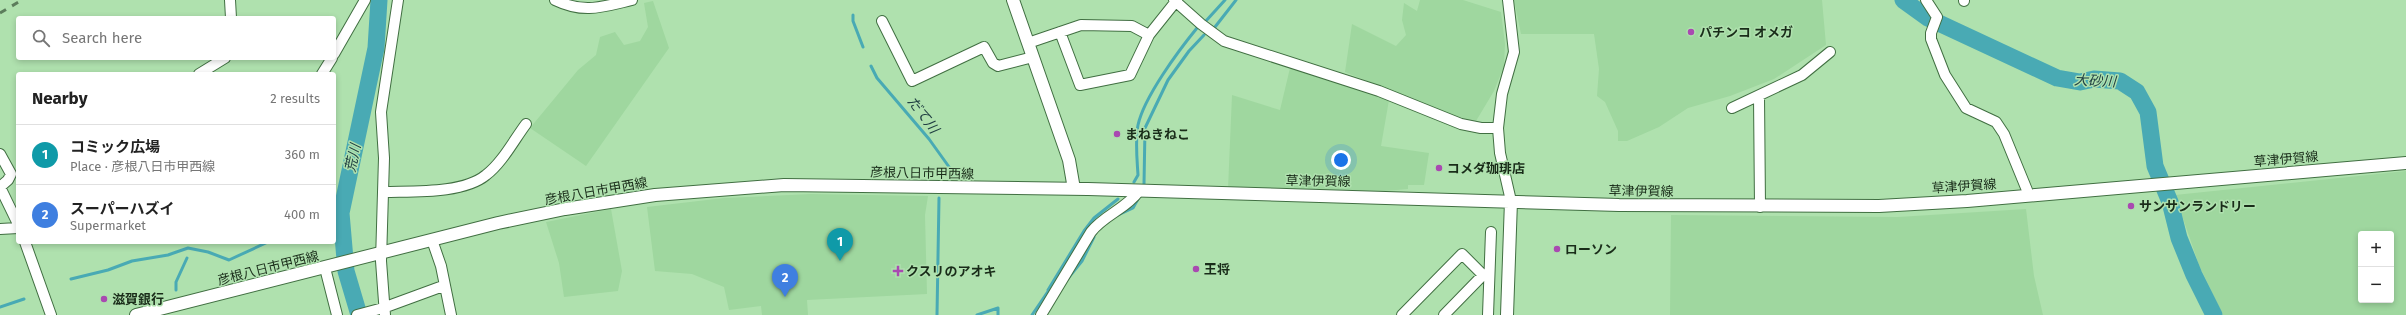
<!DOCTYPE html>
<meta charset="utf-8">
<style>
body{margin:0;font-family:"Fira Sans","Noto Sans JP",sans-serif;background:#f6f6f6;color:#222}
.controls{position:absolute;right:12px;bottom:12px;display:grid;overflow:hidden;border-radius:4px;box-shadow:0 2px 6px #0003}
.controls button{width:36px;height:36px;display:grid;place-items:center;padding:0;border:0;border-bottom:1px solid #e0e0e0;background:#fff;color:#222;font:20px sans-serif}
.you{position:absolute;left:1341px;top:160px;width:14px;height:14px;margin:-10px;border:3px solid #fff;border-radius:50%;background:#1a73e8;box-shadow:0 0 0 6px #1a73e833}
.badge{display:grid;place-items:center;width:26px;height:26px;border-radius:50%;background:#db2777;color:#fff;font-size:13px;font-weight:700}
.pin{position:absolute;translate:-50% -33px;filter:drop-shadow(0 1px 2px #0008)}
.pin::after{content:'';position:absolute;top:21px;width:14px;height:12px;background:inherit;clip-path:polygon(0 0,100% 0,50% 100%)}
.list{margin:0;padding:0;list-style:none}
h2{display:flex;justify-content:space-between;align-items:center;height:52px;margin:0;padding:0 16px;font-size:17px}
h2 small{font-size:13px;font-weight:400;color:#767676}
.list li{display:grid;grid-template-columns:26px 1fr auto;gap:12px;align-items:center;box-sizing:border-box;height:60px;padding:0 16px;border-top:1px solid #e0e0e0}
.list b{display:block;font-size:15px;white-space:nowrap}
.list p{margin:0;font-size:13px;white-space:nowrap;color:#767676}
.list em{font-size:13px;font-style:normal;color:#767676}
.icon{flex:none;width:22px;height:22px;fill:none;stroke:currentColor;stroke-width:2;stroke-linecap:round;stroke-linejoin:round}
.map{position:relative;flex:none;width:2406px;height:315px;overflow:hidden}
.search{position:absolute;background:#fff;box-shadow:0 2px 6px #0003;left:16px;top:16px;width:320px;height:44px;display:flex;align-items:center;gap:10px;box-sizing:border-box;padding:0 14px;border-radius:4px;color:#767676;font-size:15px}
.panel{position:absolute;background:#fff;box-shadow:0 2px 6px #0003;left:16px;top:72px;width:320px;height:172px;border-radius:4px}
.map>svg:first-child{display:block}
.built{fill:#9fd79f;fill-rule:evenodd}
.lines{fill:none;stroke-linecap:round;stroke-linejoin:round}
.stream{stroke:#49aab4;stroke-width:3}
.river{stroke:#49aab4;stroke-width:17}
.minor-casing{stroke:#416f42;stroke-width:12}
.major-casing{stroke:#416f42;stroke-width:14}
.minor{stroke:#fff;stroke-width:10}
.major{stroke:#fff;stroke-width:12}
.rail{stroke:#5c7d5c;stroke-width:3;stroke-dasharray:7 7;stroke-linecap:butt}
.poi-dot{fill:#a949b1;stroke:#afe1ae;stroke-width:1.5}
.labels{text-anchor:middle;dominant-baseline:central;stroke-width:3;stroke-linejoin:round;paint-order:stroke}
.poi-label{font-size:13px;font-weight:bold;fill:#192c19;stroke:#afe1ae;text-anchor:start}
.street-label{font-size:13px;fill:#192c19;stroke:#afe1ae}
.water-label{font-size:14px;font-style:italic;fill:#203f42;stroke:#afe1ae}
</style>
<div class="map">
<svg width="2406" height="315" viewBox="0 0 2406 315">
<rect width="100%" height="100%" fill="#afe1ae"/>
<path class="built" d="M1420 0H1463L1501 12 1505 44 1504 66 1494 91 1476 121 1459 119 1345 72 1352 24 1396 46 1406 35 1402 20 1404 3 1417 11Z
M1514 0H1822L1826 45 1774 79 1730 96 1688 108 1659 127 1627 141H1618V131L1605 102 1597 96 1599 69 1594 34H1521Z
M653 1 669 48 586 166 530 128 578 70 596 55 600 37 615 32 624 45 640 41 648 27 644 3Z
M1290 68 1389 100 1381 146 1429 153 1424 185H1408V189L1385 191 1228 189 1232 95 1280 110Z
M2406 171V315H2223L2199 265 2175 195ZM2361 234H2391V300H2361Z
M811 194 928 196 925 215 927 294 807 300 808 315H762L761 306 729 310 724 287 692 274 655 271 647 207 724 198Z
M611 209 622 271 618 291 564 297 559 263 546 222Z
M2026 209 2034 276 2043 315H1670L1671 215 1898 217Z"/>
<g class="lines">
<path class="stream" d="M853 15V21L863 47
M1205 22 1225 0
M1215 27 1236 0
M871 66 877 78 929 139 957 178
M1134 182 1138 175C1137 159 1135 141 1138 125 1144 97 1179 50 1197 28
M1144 184 1145 128 1168 80 1189 51 1204 35
M1118 215 1133 208 1138 199
M334 226H342
M71 279 108 270 132 261 168 255 188 248 208 252 229 260 268 242
M1065 282 1082 261 1094 237
M176 290V282L187 258
M1048 290 1084 231 1094 218 1118 199
M0 307 24 299
M937 315 939 198
M977 315 998 308V315
M1032 315 1049 290"/>
<path class="river" d="M1903 0 1928 18 2057 78 2080 82 2094 79 2120 81 2137 92 2148 112 2155 166 2170 202 2179 238 2194 275 2214 315
M359 315 346 271 341 213 376 48 379 0"/>
<g class="minor-casing">
<path id="minor" d="M230 0 231 18
M555 0C584 14 602 7 632 0
M1174 0 1201 24 1224 41 1379 91 1461 124 1481 128H1498
M1508 0 1514 52 1502 94 1498 128 1500 153 1511 201
M1926 0 1937 17 1931 33V39L1945 75 1966 108 1996 122 2004 134 2029 195
M1964 0V1
M882 21 912 81 984 47 993 63 998 66 1033 57
M1060 32 1080 85 1130 75 1149 35 1177 0
M1028 43 1081 25 1132 26 1149 35
M334 54 365 0
M199 74 225 58
M322 74 332 58
M1759 96 1760 207
M1732 108 1802 75 1830 52
M0 154 11 174 8 180 0 187
M0 187 18 224
M384 192C413 191 463 194 486 175 502 163 514 140 526 124
M0 229 18 228
M432 240 441 266 451 315
M25 242 51 315
M325 268 337 315
M357 315 383 308 443 286
M385 315 381 261 384 158 381 112 398 0
M1041 315 1091 232C1104 215 1126 209 1139 191
M1402 315 1462 254 1483 275 1444 315
M1488 315 1491 232"/>
</g>
<g class="major-casing">
<path id="major" d="M1013 0 1069 160 1074 189
M136 315 498 223 565 209 655 195 784 185 1088 189 1619 205 1879 206 1967 201 2406 163
M1507 315 1511 201"/>
</g>
<use href="#minor" class="minor"/>
<use href="#major" class="major"/>
<path class="rail" d="M0 13 22 0"/>
</g>
<g class="poi-dot">
<circle cx="1691" cy="32" r="4"/>
<circle cx="1117" cy="134" r="4"/>
<circle cx="1439" cy="168" r="4"/>
<circle cx="2131" cy="206" r="4"/>
<circle cx="1557" cy="249" r="4"/>
<circle cx="1196" cy="269" r="4"/>
<path d="M896 265h4v4h4v4h-4v4h-4v-4h-4v-4h4z"/>
<circle cx="104" cy="299" r="4"/>
</g>
<g class="labels">
<g class="poi-label">
<text x="1699" y="32">パチンコ オメガ</text>
<text x="1125" y="134">まねきねこ</text>
<text x="1447" y="168">コメダ珈琲店</text>
<text x="2139" y="206">サンサンランドリー</text>
<text x="1565" y="249">ローソン</text>
<text x="1204" y="269">王将</text>
<text x="906" y="271">クスリのアオキ</text>
<text x="112" y="299">滋賀銀行</text>
</g>
<g class="street-label">
<text transform="translate(2286 159) rotate(-5)">草津伊賀線</text>
<text transform="translate(922 173) rotate(1)">彦根八日市甲西線</text>
<text transform="translate(1318 181) rotate(1)">草津伊賀線</text>
<text transform="translate(1964 186) rotate(-4)">草津伊賀線</text>
<text transform="translate(596 191) rotate(-10)">彦根八日市甲西線</text>
<text transform="translate(1641 191) rotate(1)">草津伊賀線</text>
<text transform="translate(268 268) rotate(-14)">彦根八日市甲西線</text>
</g>
<g class="water-label">
<text transform="translate(2095 81) rotate(3)">大砂川</text>
<text transform="translate(923 115) rotate(53)">だて川</text>
<text transform="translate(353 158) rotate(-78)">荒川</text>
</g>
</g>
</svg>
<div class="controls">
<button>+</button>
<button>−</button>
</div>
<div class="you"></div>
<div class="pin badge" style="left:840px;top:261px;background:#0f9aa8">1</div>
<div class="pin badge" style="left:785px;top:297px;background:#3f7fe0">2</div>
<div class="search"><svg class="icon" aria-label="search" viewBox="0 0 24 24"><circle cx="10" cy="10" r="6"/><path d="M15 15l6 6"/></svg>Search here</div>
<section class="panel">
<h2>Nearby<small>2 results</small></h2>
<ul class="list">
<li><span class="badge" style="background:#0f9aa8">1</span><div><b>コミック広場</b><p>Place · 彦根八日市甲西線</p></div><em>360 m</em></li>
<li><span class="badge" style="background:#3f7fe0">2</span><div><b>スーパーハズイ</b><p>Supermarket</p></div><em>400 m</em></li>
</ul>
</section>
</div>
